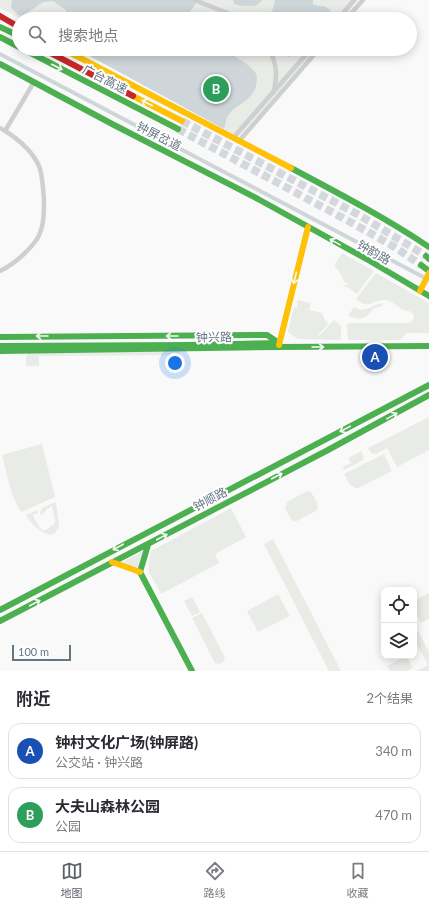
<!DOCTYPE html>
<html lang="zh">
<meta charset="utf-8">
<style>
body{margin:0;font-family:Lato,"Noto Sans SC",sans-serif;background:#f7f7f7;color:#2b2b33}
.controls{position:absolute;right:12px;bottom:12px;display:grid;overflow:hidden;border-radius:8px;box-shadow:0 2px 10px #0003}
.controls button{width:36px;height:36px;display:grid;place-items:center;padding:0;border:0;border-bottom:1px solid #e1e1e2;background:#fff;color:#2b2b33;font:20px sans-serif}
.scale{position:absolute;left:12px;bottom:10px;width:59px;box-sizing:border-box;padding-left:4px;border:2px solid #657683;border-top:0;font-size:11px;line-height:14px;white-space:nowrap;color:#657683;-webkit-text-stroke:3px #fff;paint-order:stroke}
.you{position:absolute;left:175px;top:363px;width:14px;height:14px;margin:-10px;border:3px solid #fff;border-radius:50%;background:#1a73e8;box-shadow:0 0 0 6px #1a73e833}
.badge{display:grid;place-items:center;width:26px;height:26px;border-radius:50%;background:#5c6169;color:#fff;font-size:13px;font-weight:700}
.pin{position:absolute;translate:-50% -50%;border:2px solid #fff;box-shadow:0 1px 4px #0006}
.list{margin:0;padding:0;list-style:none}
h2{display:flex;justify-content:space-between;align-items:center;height:52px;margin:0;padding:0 16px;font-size:17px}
h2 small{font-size:13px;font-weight:400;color:#7c7c81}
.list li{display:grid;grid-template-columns:26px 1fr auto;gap:12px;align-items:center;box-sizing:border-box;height:56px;margin:0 8px 8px;padding:0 8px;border:1px solid #e1e1e2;border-radius:12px}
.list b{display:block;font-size:15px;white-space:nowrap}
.list p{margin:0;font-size:13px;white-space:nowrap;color:#7c7c81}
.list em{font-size:13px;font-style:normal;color:#7c7c81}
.icon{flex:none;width:22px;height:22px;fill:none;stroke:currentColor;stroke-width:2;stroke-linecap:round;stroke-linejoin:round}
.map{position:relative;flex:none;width:429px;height:671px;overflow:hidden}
.search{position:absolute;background:#fff;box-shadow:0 2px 10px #0003;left:12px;right:12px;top:12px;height:44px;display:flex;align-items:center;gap:10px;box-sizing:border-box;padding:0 14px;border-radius:22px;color:#7c7c81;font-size:15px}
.sheet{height:180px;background:#fff}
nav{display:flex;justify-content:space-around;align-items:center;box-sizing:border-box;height:56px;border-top:1px solid #e1e1e2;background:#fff;font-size:11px;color:#7c7c81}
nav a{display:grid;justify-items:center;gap:2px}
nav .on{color:#5c6169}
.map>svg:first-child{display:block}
.green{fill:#e8ebe6}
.water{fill:#ced6d9}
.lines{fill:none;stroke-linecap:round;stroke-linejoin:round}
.canal{stroke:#ced6d9;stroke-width:4}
.highway-tunnel{stroke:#d4d8dc;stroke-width:8;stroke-dasharray:8 4;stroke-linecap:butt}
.street{stroke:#cecfd0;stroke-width:4.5}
.fast{stroke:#4caf50;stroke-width:6}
.slow{stroke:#ffc107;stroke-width:6}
.jam{stroke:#c62828;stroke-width:6}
.oneway{stroke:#f6fbf6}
.labels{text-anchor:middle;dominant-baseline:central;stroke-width:4;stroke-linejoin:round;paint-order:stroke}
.street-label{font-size:12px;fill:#657683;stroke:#fff}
</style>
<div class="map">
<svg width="429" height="671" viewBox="0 0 429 671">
<rect width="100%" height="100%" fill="#f9f9f9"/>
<path class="green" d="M0 0H359L342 19H21L0 8Z
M77 49H316L239 137Z
M342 253 374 271 357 294 351 289 344 286V285H348V283L344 282 342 276 335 266V264Z
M376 273 429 303V333H408L405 335 400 340H348L347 325 350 323H408C412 322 414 320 414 316 412 311 409 311 404 310 397 307 393 301 385 300 371 299 371 311 356 299Z
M298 300 311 303 309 310 322 313 325 320 328 324 318 335 319 336 334 320 341 326V340L298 339 288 332 294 307 297 308Z
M382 303V306L374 308 367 316 361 319 354 318 348 316 354 307C367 314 369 306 382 303Z
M178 351 181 355 39 356V366H28L26 365V358L27 354 32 352Z
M429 417V450L397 467 387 448 376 454 371 453 368 448Z
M42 444 55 497 21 512C10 495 7 474 2 455Z
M361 451 364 456 363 460 344 470 343 467 351 463 348 458Z
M384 454 392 471 358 488C350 488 348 481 344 474Z
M307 491 311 492C314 498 321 505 316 511L297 521H294L291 519 285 508 287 502Z
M53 503H56L59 526C53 546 31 525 26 515L38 510V512L37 514H34L33 516 34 517 35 520 42 530H46L54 524 55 521 52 506 47 509 42 515H41L40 514 42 508Z
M231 508 246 537 215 554 219 563 161 594 148 570 151 551Z
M273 539 341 671H329L264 544Z
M143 551 138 569 121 563Z
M429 593V619L421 623 414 609V601Z
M278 594 290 616 258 632 247 611Z
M192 597 200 612 192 616 184 601Z
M202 613 225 658 224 661 220 664 215 663 192 618Z
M418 631 429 652V671H416L428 665 414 639V633Z
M406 656 413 668 407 671H390L387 666Z"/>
<path class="water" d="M12 0H197C194 8 189 13 183 19H67V16L66 10 53 1 43 2 22 16 18 15 11 8Z
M233 0H262C261 1 259 4 257 5 253 7 238 6 234 4Z
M275 0H313V4C321 8 323 3 331 11L326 19H270Z
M77 49H189C200 57 213 52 225 53 234 54 255 68 257 76 257 80 256 88 254 91 249 102 233 106 227 117 226 121 225 125 224 129Z
M277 49H299L293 55 289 57 285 55Z"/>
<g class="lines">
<path class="canal" d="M0 54 429 280"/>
<path class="highway-tunnel" d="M182 121 359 215 410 246 426 256
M178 129 354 224 393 246 421 265"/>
<path class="street" d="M194 0 225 12 240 19
M338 19 354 0
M346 19 363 0
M269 49C276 63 278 74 274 90
M0 128C15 136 32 150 39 166 43 177 43 189 44 200 44 213 44 228 37 239 29 251 13 265 0 271
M5 131 34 82
M233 138 311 49
M239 141 319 49"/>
<path class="fast" d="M0 27 19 36
M0 37 19 47
M23 49 178 129
M0 64 114 125 258 199 370 261 429 296
M291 168C338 193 384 217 429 247
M426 256 429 259
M421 265 429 271
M0 337 267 335 279 343
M0 346 190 345 279 343
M0 351 279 347 429 346
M140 572 192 671
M140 572 148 545
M0 610 429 385
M0 621 328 450 429 395"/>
<path class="slow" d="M63 49 291 168
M133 96 182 121
M420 291 429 273
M279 345 308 227
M112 562 140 572"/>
<path class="jam" d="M0 16 19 27
M43 49 133 96"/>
</g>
<defs><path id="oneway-shaft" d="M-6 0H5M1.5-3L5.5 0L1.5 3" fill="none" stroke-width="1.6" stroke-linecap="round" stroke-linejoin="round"/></defs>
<g class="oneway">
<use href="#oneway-shaft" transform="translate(57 67) rotate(27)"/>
<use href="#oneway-shaft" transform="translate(147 103) rotate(-153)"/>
<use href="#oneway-shaft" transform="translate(335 242) rotate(-151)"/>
<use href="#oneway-shaft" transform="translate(295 278) rotate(104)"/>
<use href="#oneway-shaft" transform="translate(42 336) rotate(180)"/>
<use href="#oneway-shaft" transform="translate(172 336) rotate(180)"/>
<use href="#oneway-shaft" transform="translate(318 347)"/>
<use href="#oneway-shaft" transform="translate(392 416) rotate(-29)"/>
<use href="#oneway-shaft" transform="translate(345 429) rotate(152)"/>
<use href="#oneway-shaft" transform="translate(277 476) rotate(-28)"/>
<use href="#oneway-shaft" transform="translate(162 537) rotate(-28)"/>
<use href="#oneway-shaft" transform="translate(118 547) rotate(152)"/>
<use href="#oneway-shaft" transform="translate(35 603) rotate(-28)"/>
</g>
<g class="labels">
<g class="street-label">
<text transform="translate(105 79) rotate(27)">广台高速</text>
<text transform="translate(159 136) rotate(27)">钟屏岔道</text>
<text transform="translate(374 252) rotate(30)">钟韵路</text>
<text transform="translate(214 337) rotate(-1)">钟兴路</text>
<text transform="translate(210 499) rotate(-28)">钟顺路</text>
</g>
</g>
</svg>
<div class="controls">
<button><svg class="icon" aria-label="locate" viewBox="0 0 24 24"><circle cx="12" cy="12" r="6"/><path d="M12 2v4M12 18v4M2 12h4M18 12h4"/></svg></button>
<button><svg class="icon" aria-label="layers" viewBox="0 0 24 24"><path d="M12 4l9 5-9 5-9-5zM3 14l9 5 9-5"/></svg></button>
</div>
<div class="scale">100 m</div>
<div class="you"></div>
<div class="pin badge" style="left:375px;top:357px;background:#1a4fb4">A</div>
<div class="pin badge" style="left:216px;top:89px;background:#2e9e5b">B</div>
<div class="search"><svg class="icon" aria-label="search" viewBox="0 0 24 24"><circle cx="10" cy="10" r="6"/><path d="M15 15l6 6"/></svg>搜索地点</div>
</div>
<section class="sheet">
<h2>附近<small>2个结果</small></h2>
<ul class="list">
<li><span class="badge" style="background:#1a4fb4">A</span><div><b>钟村文化广场(钟屏路)</b><p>公交站 · 钟兴路</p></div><em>340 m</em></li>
<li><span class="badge" style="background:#2e9e5b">B</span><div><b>大夫山森林公园</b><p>公园</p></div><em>470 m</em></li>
</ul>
</section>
<nav>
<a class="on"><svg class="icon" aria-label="map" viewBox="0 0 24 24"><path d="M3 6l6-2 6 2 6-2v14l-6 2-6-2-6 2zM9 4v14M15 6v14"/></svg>地图</a>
<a><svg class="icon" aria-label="directions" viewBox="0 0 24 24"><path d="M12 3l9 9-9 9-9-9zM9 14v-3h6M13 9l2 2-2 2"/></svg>路线</a>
<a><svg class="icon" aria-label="saved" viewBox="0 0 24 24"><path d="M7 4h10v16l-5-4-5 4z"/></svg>收藏</a>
</nav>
